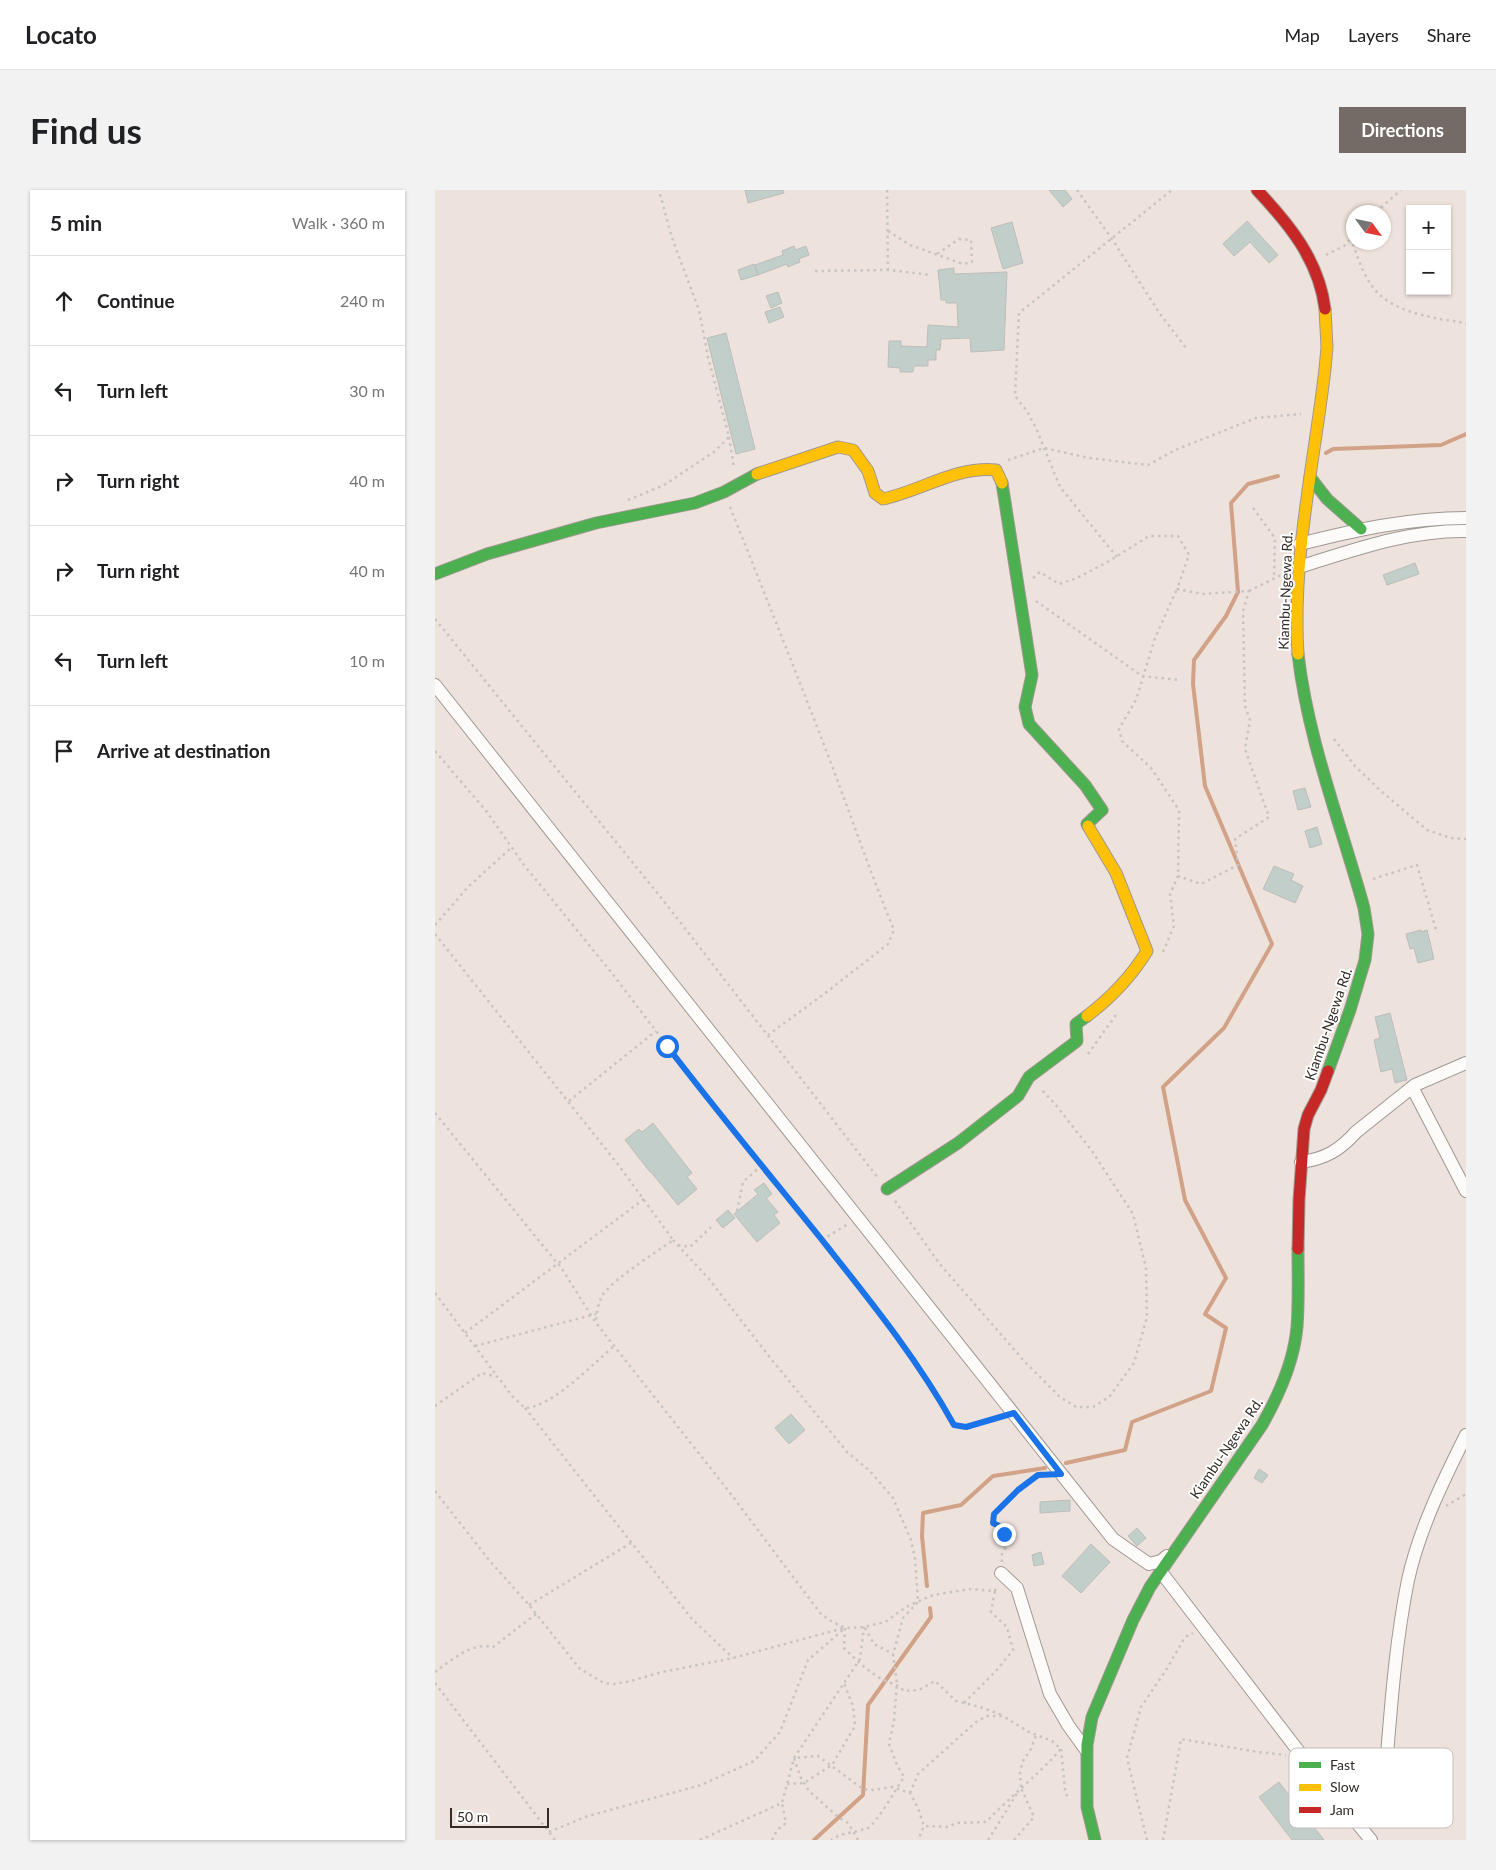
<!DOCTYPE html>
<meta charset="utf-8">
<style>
body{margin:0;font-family:Lato,sans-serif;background:#f2f2f2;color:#202124}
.controls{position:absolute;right:15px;top:15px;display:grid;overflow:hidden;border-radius:0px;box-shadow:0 1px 4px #0004}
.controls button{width:45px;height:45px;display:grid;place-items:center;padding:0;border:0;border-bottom:1px solid #e0e0e0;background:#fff;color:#202124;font:25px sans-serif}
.compass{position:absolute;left:911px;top:15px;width:45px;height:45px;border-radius:50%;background:#fff;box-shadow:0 1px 4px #0004;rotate:123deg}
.scale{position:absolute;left:15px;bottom:12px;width:99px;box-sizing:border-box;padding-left:5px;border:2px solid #332b27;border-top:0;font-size:14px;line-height:18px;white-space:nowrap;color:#332b27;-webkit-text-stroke:4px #fff;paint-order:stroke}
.stop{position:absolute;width:15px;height:15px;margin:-11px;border:4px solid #1a73e8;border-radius:50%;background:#fff}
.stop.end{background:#1a73e8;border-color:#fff;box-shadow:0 1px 5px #0008}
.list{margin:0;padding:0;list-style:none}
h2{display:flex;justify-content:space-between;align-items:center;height:65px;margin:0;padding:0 20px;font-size:21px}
h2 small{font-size:16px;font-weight:400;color:#757577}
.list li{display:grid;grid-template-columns:32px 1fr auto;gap:15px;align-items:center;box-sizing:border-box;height:90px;padding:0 20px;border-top:1px solid #e0e0e0}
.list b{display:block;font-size:19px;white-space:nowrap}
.list em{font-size:16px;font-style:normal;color:#757577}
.icon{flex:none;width:28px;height:28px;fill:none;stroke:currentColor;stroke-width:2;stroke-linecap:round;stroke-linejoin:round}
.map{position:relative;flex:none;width:1031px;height:1650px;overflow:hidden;border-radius:0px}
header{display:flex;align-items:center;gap:30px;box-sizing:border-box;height:70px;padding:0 25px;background:#fff;border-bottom:1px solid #e0e0e0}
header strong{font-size:24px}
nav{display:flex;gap:28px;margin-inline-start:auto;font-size:18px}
.intro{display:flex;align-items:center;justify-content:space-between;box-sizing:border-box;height:120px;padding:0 30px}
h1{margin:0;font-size:35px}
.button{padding:12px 22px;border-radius:0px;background:#746b66;color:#fff;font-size:18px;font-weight:700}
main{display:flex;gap:30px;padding:0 30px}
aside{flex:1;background:#fff;border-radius:0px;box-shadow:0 1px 4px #0004}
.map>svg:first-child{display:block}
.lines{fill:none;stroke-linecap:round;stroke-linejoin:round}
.stream{stroke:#d1a287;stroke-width:4}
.building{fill:#c1ceca;stroke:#bebdba}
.street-casing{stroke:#a09893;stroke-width:14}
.fast-casing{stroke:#a09893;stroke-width:13}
.slow-casing{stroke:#a09893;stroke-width:13}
.jam-casing{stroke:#a09893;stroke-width:13}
.path{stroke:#c7c4c2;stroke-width:2.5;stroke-dasharray:2.5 4;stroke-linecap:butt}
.street{stroke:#fcfbfa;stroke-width:12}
.fast{stroke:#4caf50;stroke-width:11}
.slow{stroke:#ffc107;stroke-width:11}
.jam{stroke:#c62828;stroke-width:11}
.route{stroke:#1a73e8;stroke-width:6}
.labels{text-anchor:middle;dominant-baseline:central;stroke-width:4;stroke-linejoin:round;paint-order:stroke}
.street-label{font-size:14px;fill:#332b27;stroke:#fff}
.key{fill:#fff;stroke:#c2bfbe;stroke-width:1}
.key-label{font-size:14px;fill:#332b27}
</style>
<header>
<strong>Locato</strong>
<nav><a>Map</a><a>Layers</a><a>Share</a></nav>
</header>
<div class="intro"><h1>Find us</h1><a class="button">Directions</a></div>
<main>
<aside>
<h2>5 min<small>Walk · 360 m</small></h2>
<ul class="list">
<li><svg class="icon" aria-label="ahead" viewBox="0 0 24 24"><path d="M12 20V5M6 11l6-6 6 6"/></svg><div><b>Continue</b></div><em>240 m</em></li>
<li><svg class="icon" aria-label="left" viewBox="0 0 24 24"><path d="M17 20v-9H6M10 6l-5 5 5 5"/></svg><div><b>Turn left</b></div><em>30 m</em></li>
<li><svg class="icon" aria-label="right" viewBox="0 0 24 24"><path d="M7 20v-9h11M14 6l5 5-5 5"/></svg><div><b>Turn right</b></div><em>40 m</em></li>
<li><svg class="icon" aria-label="right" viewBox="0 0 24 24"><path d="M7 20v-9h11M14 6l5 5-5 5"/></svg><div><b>Turn right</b></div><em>40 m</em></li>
<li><svg class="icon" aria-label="left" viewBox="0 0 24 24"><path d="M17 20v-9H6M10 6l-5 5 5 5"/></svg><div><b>Turn left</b></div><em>10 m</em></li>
<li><svg class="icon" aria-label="arrive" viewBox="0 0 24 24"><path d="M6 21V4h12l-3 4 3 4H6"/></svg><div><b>Arrive at destination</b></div></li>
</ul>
</aside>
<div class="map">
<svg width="1031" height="1650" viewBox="0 0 1031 1650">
<rect width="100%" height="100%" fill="#eee2dc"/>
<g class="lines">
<path class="stream" d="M891 263 898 259 1006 255 1031 244
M631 1273 690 1260 697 1232 776 1201 791 1138 770 1124 791 1088 750 1010 728 897 789 838 837 754 770 596 758 494 759 470 791 426 803 402 796 313 813 294 843 286
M492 1396 487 1346 488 1323 526 1315 558 1286 610 1278
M379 1650 428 1605 433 1515 496 1427 495 1418"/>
</g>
<path class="building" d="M310 0H348L349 3 313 13Z
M614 0H630L637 9 628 17Z
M812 31 843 65 834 73 815 52 799 66 788 54Z
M577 32 588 73 568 79 556 38Z
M359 56 361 60 371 56 374 65 364 69 365 72 353 77 352 74 323 85 320 75 348 65 347 61Z
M319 74 323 85 306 90 303 80Z
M519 78V84L572 82 569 160 536 162 535 148 506 149 505 160H501V170H493V176H479L478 182H465V178L453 177 454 151H466V156L492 157 493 135 523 137 522 113H511V110H506L503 80Z
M343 102 347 113 336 118 331 106Z
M345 117 349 127 334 133 330 122Z
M291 143 320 259 301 264 272 148Z
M980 373 984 384 952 395 948 385Z
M870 598 876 617 863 620 858 601Z
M882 637 887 654 875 658 870 641Z
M839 676 859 684 856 690 868 696 860 713 828 699Z
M986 740V742L992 740 999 769 983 773 979 758 975 759 971 744Z
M955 823 972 890 960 893 957 879 946 882 939 850 945 848 940 827Z
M218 933 257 983 252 987 262 999 243 1015 216 982H215L190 950 204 939 207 942Z
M329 993 337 1004 331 1008 343 1022 339 1025 345 1033 322 1052 299 1024 323 1004 319 1000Z
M293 1020 300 1028 288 1038 281 1030Z
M356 1224 370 1240 354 1254 340 1238Z
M824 1279 833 1285 827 1293 819 1288Z
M635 1310V1321L605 1323V1312Z
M702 1338 711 1348 702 1356 693 1346Z
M656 1354 675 1372 646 1403 627 1386Z
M606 1362 609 1374 599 1376 597 1365Z
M844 1592 889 1650H857L824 1607Z"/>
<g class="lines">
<g class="street-casing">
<path id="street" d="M865 354C920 340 974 328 1031 328
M864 377C919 360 973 340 1031 341
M0 495 678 1349 714 1374 726 1371 732 1366
M977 897 1031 1001
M866 972C890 969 905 960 921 942L980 895 1031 873
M726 1382 868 1567 936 1650
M566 1383 582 1398 615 1504 633 1535 651 1560
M922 1633 941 1619 949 1602C955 1531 959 1460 973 1390 984 1340 1008 1291 1031 1245"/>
</g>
<g class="fast-casing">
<path id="fast" d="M875 287 892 309 926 339
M567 293 597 485 590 517 594 534 650 595 667 620 652 634 653 636
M0 384 52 364 161 333 260 313 289 302 322 284
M863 464C873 551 906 634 929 718L933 744 930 770 915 820 893 881
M452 999 523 953 583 906 594 887 642 851 641 834 652 826
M660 1650 652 1617V1555L657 1527 698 1430 715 1397 827 1235C844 1205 859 1172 862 1137 864 1111 863 1085 863 1059"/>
</g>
<g class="slow-casing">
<path id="slow" d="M322 284 403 257 418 260 433 281 440 303 448 309C486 301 521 276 561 280L567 293
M863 464C857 368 879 274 890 179L892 157 890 119
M652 826C677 807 696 787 712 761L681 683 653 636"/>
</g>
<g class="jam-casing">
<path id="jam" d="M822 0C854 34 884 70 890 119
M863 1059 864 1010 869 939 873 925 886 900 893 881"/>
</g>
<path class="path" d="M452 0 453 80
M642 0 677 49 725 124 751 158
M941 22 966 0
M453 41 475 55 528 74 537 72 536 50 524 49 502 64
M916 48C922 66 929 90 944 104 958 118 981 124 1000 128 1011 131 1021 130 1031 134
M891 65 909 56 918 46
M380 81 453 80 496 85
M294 247 299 278
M573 270 609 258 654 268 713 275 740 260 821 228 866 224
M193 310 229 295 279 262 294 247 273 167 264 120 237 48 224 0
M295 317C325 392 355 467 384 542 410 608 432 675 459 740L453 754 389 804 333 845
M818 318 840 348 839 389
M682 367 625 297 601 238 592 221 580 206 584 123 737 0
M598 388 605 382 624 394 642 388 676 370 714 346H743L754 365 742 399 768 404 814 401 808 421 810 516 815 530 810 559 834 627 800 649 803 675 766 694 743 686
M814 401 846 385
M601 411 707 486 744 490
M0 429 228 710 443 988
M899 549 920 576 946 601 992 640 1016 648 1031 649
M0 561 52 622 89 675 176 782 294 937 408 1077 475 1164 519 1235 531 1237 567 1226
M938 689 982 675 1002 743
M0 735 33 697 76 658
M0 744 185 977 238 1050C220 1063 178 1089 167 1106 163 1114 161 1124 161 1133
M728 762 739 736 735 704 743 686 744 620 716 578 687 551 684 539 701 510 720 448 742 399
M653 864 683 822
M134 911 221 841
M0 923 127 1079 161 1133 292 1299 386 1424 396 1431 410 1438 429 1437 450 1432 471 1417 498 1405 535 1399 560 1401 561 1397
M460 1011 504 1073 589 1171 625 1207 641 1217H658L674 1207 699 1173 712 1127 711 1078 698 1024 657 961 620 914 606 899
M302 1021 308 992 326 976
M238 1050 274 1089 333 1165 412 1262 435 1281 458 1308 476 1350 480 1369 483 1412 468 1428 458 1465 462 1494 459 1530 454 1554 462 1575 469 1587C463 1596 441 1634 433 1638 420 1643 407 1642 396 1650
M387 1050 413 1034
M243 1055 255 1057 276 1037
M0 1103 62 1186
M30 1143 209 1009
M40 1156 161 1124
M0 1216 47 1183 63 1187 77 1206 90 1218C117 1217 158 1174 179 1156
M90 1218 257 1429 298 1468
M0 1301 54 1370 94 1415 145 1479 169 1493 179 1494 196 1491 227 1482 298 1468 409 1438
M1011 1316 1031 1304
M567 1372V1364L573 1354 568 1338 558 1333 559 1324C571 1310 592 1286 610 1285
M94 1415 196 1353
M410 1438 409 1458C421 1470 433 1482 449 1490 457 1494 462 1494 469 1501L484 1500 500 1491 521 1511 545 1517 567 1525
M430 1438 439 1454 458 1464
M0 1482C16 1470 37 1452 58 1457L101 1424
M0 1493 120 1650
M529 1513 561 1481 578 1460 572 1437 556 1422 560 1401
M626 1559 630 1600 633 1609
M352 1594 369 1593 397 1575 420 1536 418 1516 409 1493
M586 1597 585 1582 588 1571 596 1559 601 1545
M475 1603 483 1584 541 1532 552 1526H568L594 1542 617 1551 626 1559C603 1585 575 1607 551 1632L521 1633 513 1637 489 1636
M114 1642 153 1626 266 1595 319 1571 345 1542 373 1470 409 1439
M265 1650 347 1613 359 1568 425 1469 429 1437
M337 1650 342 1640 351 1633 347 1613
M423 1650 413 1633 403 1627 374 1601 366 1588 359 1568 383 1566 428 1599 438 1600 457 1597 475 1603 483 1618 489 1636 483 1650
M553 1650 583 1602
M579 1650 599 1627 586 1598
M712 1650 692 1568 706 1517 731 1480 750 1447 758 1443
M728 1650 746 1549 823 1562 851 1565"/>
<use href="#street" class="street"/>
<use href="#fast" class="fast"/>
<use href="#slow" class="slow"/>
<use href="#jam" class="jam"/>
</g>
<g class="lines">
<path class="route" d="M232 856C284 924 338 989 391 1055 437 1113 483 1170 519 1235L531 1237 579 1223 626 1284 603 1285 583 1300 559 1324 558 1333 568 1338 569 1344"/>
</g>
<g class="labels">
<g class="street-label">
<text transform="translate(850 401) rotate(-88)">Kiambu-Ngewa Rd.</text>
<text transform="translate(893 834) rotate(-71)">Kiambu-Ngewa Rd.</text>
<text transform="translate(791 1258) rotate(-56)">Kiambu-Ngewa Rd.</text>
</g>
</g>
<rect x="854" y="1558" width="164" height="80" rx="8" class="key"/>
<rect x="864" y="1572" width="22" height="6" fill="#4caf50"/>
<rect x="864" y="1594" width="22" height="7" fill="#ffc107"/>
<rect x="864" y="1617" width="22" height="6" fill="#c62828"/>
<g class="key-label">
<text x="895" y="1580">Fast</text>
<text x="895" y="1602">Slow</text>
<text x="895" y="1625">Jam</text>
</g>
</svg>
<div class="controls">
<button>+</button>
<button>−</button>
</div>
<svg class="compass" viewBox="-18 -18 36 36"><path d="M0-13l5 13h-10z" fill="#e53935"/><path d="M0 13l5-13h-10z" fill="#757577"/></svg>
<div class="scale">50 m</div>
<div class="stop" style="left:232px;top:856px"></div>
<div class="stop end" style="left:569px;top:1344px"></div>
</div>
</main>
